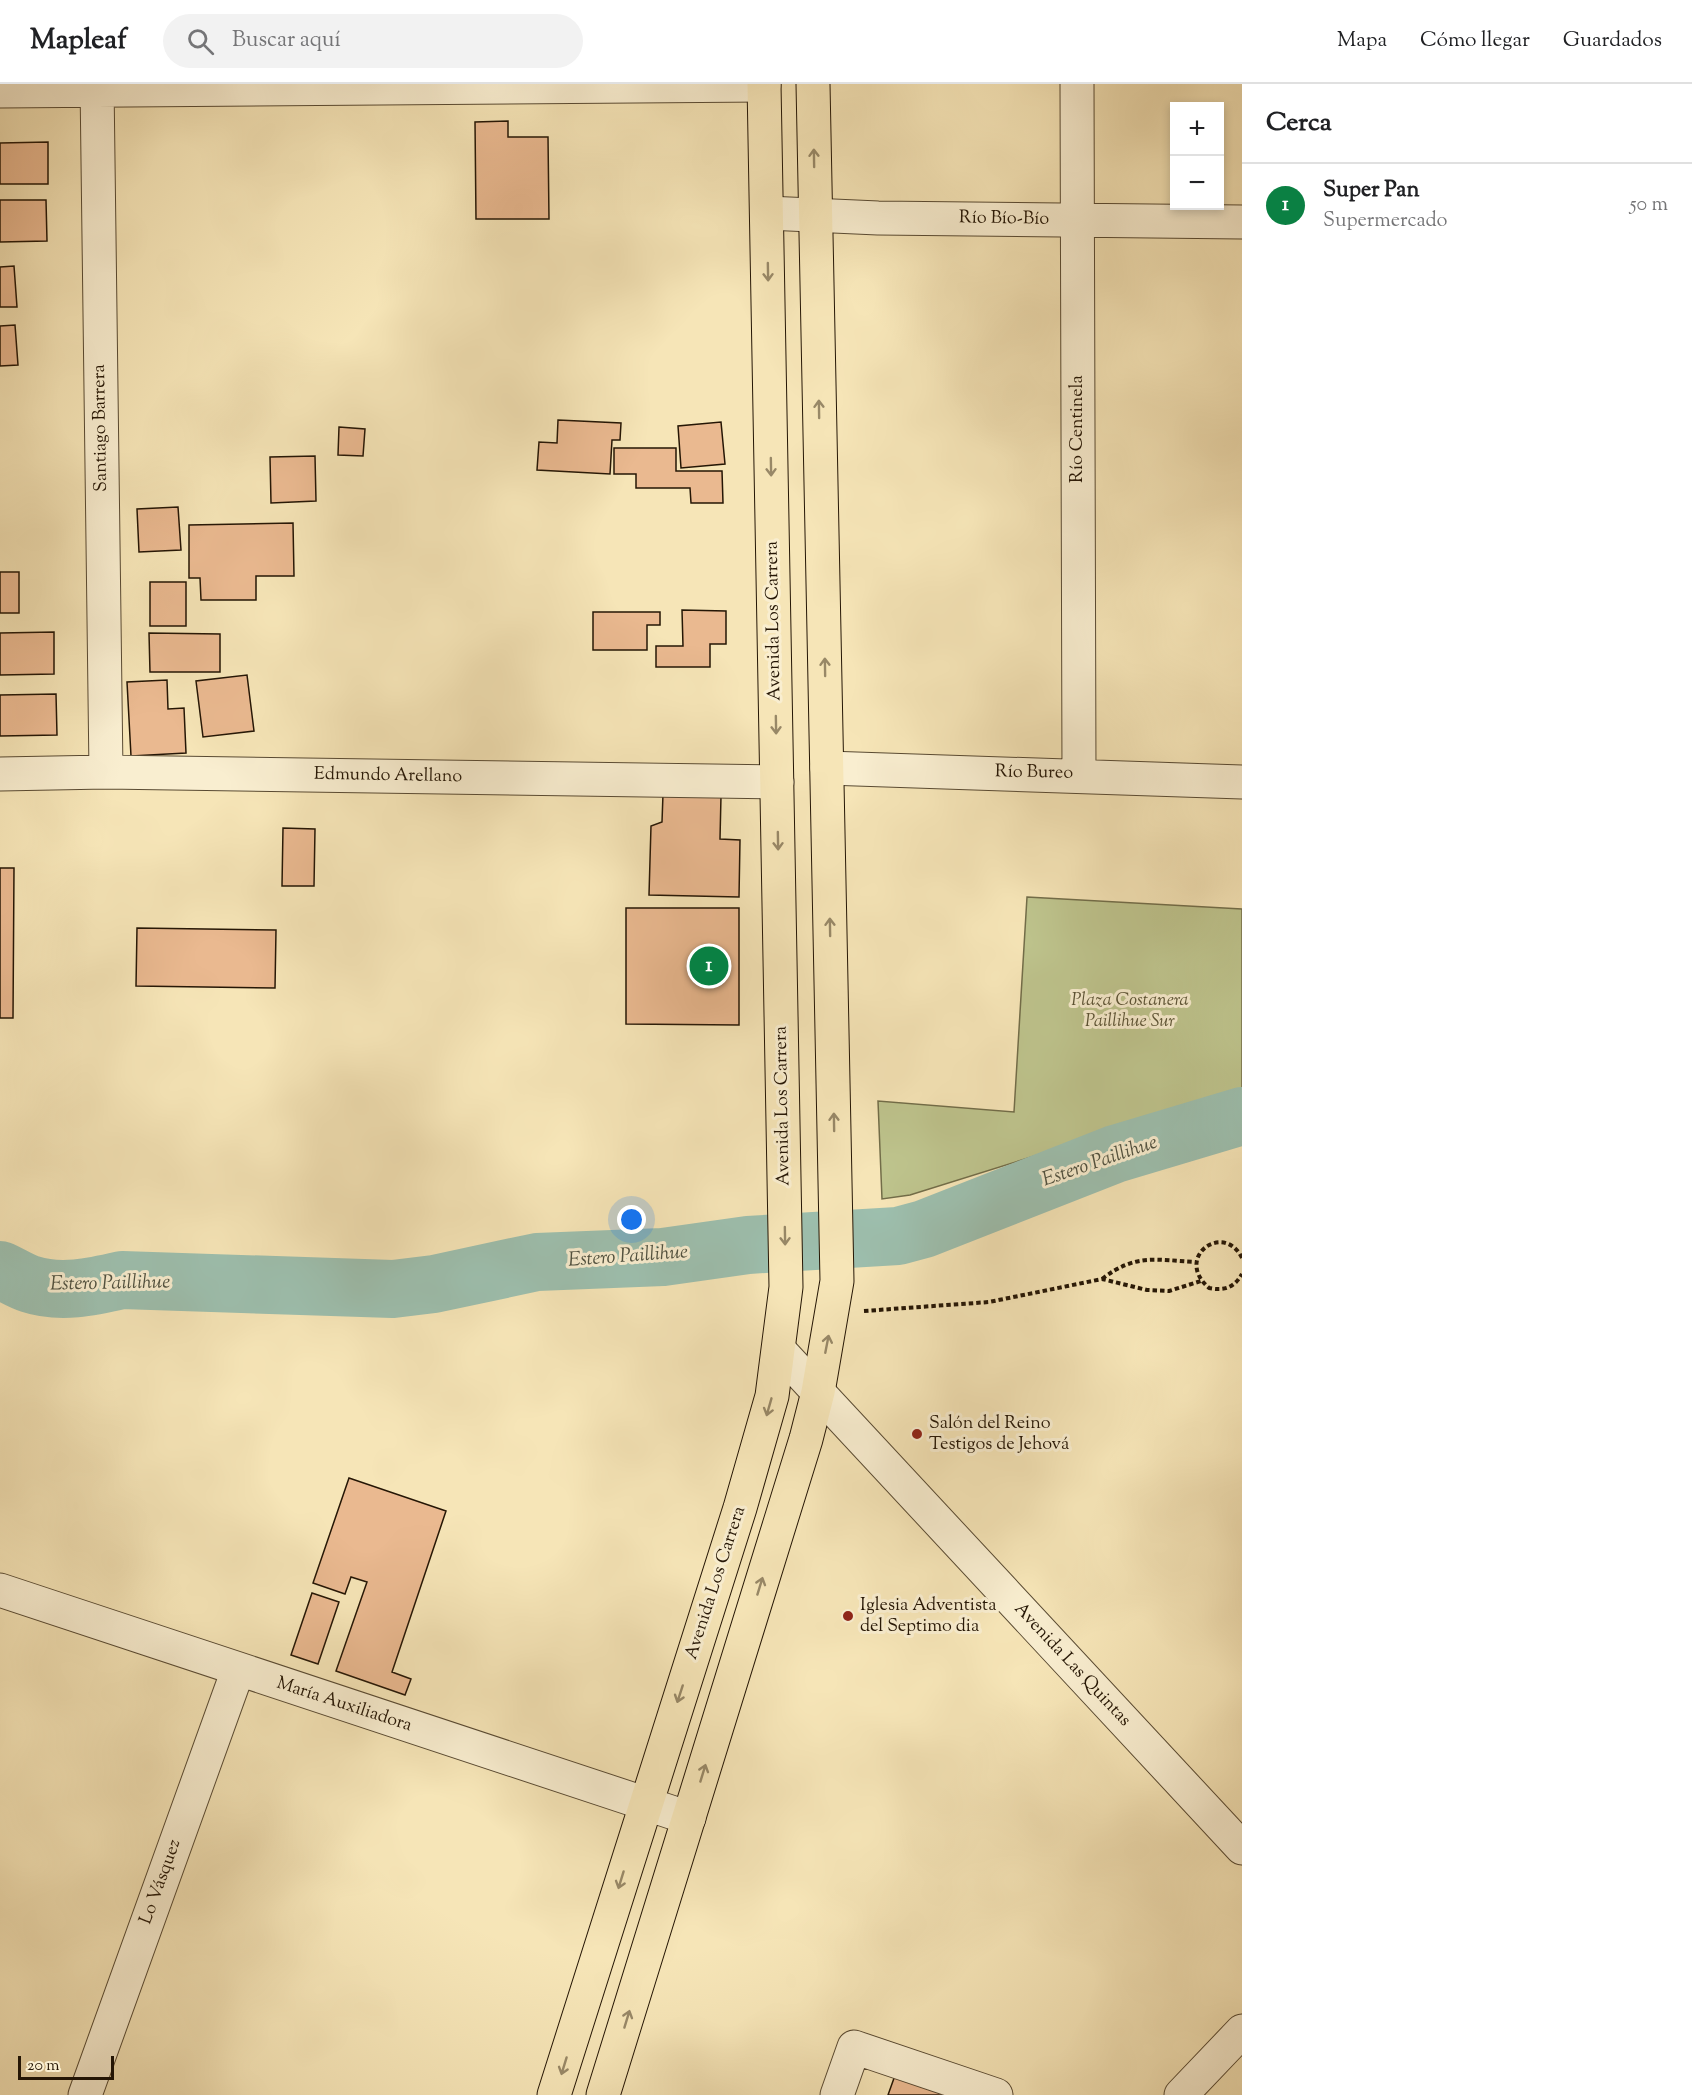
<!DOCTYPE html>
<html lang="es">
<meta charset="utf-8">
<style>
body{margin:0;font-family:"Sorts Mill Goudy",serif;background:#f2f2f2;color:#202124}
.controls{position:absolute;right:18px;top:18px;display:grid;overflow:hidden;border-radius:0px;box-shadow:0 3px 9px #0003}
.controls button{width:54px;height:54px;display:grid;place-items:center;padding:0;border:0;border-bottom:2px solid #e0e0e0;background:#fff;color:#202124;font:30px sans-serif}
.scale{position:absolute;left:18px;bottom:15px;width:96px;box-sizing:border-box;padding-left:6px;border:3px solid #251605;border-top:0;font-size:16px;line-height:21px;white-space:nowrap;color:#251605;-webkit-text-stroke:4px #f9eed0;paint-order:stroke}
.you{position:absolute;left:632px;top:1136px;width:21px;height:21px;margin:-15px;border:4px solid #fff;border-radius:50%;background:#1a73e8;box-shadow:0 0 0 9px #1a73e833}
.badge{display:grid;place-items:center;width:39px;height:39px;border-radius:50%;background:#0b8043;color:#fff;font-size:20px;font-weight:700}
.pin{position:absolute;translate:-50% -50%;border:3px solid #fff;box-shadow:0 2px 6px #0006}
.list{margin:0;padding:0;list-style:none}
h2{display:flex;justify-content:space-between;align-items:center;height:78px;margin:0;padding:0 24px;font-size:26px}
h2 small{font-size:20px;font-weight:400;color:#757577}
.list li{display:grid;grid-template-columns:39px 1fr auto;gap:18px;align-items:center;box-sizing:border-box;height:84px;padding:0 24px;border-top:2px solid #e0e0e0}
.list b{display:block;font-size:22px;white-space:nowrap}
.list p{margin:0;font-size:20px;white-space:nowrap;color:#757577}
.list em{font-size:20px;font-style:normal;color:#757577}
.icon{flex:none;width:33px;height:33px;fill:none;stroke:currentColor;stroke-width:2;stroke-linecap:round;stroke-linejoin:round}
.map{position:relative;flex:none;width:1242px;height:2011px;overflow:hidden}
header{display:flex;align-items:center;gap:36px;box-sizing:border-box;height:84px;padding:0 30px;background:#fff;border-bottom:2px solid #e0e0e0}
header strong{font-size:28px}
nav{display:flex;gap:33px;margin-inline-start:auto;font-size:21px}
.search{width:420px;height:54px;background:#f2f2f2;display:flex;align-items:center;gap:15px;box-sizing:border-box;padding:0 21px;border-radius:33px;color:#757577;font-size:22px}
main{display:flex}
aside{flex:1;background:#fff}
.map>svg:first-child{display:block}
.green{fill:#bec48d;stroke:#726d49;stroke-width:1.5}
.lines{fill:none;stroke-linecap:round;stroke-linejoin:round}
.river{stroke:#9dbfae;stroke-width:58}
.building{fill:#eab990;stroke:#251605;stroke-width:1.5}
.minor-casing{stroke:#594a32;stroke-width:35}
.major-casing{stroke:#251605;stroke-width:35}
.path{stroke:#251605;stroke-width:4;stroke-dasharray:4.5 3;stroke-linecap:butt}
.minor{stroke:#f9eed0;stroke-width:33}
.major{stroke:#f6e5b7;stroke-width:33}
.oneway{stroke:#988867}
.poi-dot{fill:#8f2418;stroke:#f9eed0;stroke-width:2}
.labels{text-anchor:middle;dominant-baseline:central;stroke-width:6;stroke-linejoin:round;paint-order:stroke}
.street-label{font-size:18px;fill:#251605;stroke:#f9eed0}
.park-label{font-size:18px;font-style:italic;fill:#5b5335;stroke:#f9eed0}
.poi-label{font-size:18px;fill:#251605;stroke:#f9eed0;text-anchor:start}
.water-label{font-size:20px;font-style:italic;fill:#4f5140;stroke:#f9eed0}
</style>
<header>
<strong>Mapleaf</strong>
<div class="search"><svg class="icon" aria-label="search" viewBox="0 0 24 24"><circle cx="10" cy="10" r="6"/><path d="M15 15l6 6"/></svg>Buscar aquí</div>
<nav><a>Mapa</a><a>Cómo llegar</a><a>Guardados</a></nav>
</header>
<main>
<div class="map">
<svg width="1242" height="2011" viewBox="0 0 1242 2011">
<rect width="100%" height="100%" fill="#f6e5b7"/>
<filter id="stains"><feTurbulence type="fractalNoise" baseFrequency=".00333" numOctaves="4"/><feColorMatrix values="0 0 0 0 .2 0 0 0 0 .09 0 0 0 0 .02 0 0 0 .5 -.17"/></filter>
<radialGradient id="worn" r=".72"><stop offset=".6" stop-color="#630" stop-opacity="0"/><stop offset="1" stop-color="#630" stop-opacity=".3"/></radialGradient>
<path class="green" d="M1027 813 1242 825V1007L910 1111 882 1115 878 1017 1014 1028Z"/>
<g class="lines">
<path class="river" d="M0 1186C10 1190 20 1197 30 1200 60 1210 92 1203 122 1196L393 1205 434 1200 537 1178 663 1173 748 1161 898 1152 924 1145 1115 1070 1242 1032"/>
</g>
<path class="building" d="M508 37V53H548L549 135H476L475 38Z
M48 58V100H0V59Z
M0 116H46L47 157 0 158Z
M14 182 17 223H0V183Z
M15 241 18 281 0 282V242Z
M558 336 621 339 620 356H612L610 390 537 386 539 358 557 359Z
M721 338 725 380 681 384 678 342Z
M339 343 365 345 363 372 338 371Z
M614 364H676V387H722L723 419H691L690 404H636V390H614Z
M315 372 316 417 271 419 270 373Z
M178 423 181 466 139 468 137 425Z
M293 439 294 492H256V516H201L200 494H189V441Z
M0 488H19V529H0Z
M150 498H186V542H150Z
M682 526 726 527V560H710V583H656V562H683Z
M593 528H660V541H647V566H593Z
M54 548V590L0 591V549Z
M149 549 220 550V588H150Z
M247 591 254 647 203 653 196 597Z
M167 596 168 625 184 624 186 669 131 672 127 598Z
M56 610 57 651 0 652V611Z
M663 710 721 712 720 755 740 756 739 813 649 811 651 742 662 738Z
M283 744 315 745 314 802H282Z
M0 784H14L13 934H0Z
M626 824H739V941L626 940Z
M137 844 276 846 275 904 136 902Z
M349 1394 446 1427 392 1588 411 1595 405 1611 336 1587 367 1498 351 1493 345 1510 313 1499Z
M312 1509 339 1518 318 1580 291 1571Z
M898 1983 973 2011H888Z"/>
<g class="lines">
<g class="minor-casing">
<path id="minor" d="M97 0 106 688
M1077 0 1079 690
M0 7 764 1
M767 129 878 134 1242 138
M827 684 1242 698
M0 690 106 688 777 698
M779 1266 1242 1764
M0 1506 689 1734
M85 2011 238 1586
M837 2011 854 1963 996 2011
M1181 2011 1242 1947"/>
</g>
<g class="major-casing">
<path id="major" d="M554 2011 740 1424 772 1312 786 1203 764 0
M603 2011 806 1355 818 1308 837 1197 813 0"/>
</g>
<path class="path" d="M1242 1174C1224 1137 1173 1173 1209 1204 1224 1207 1234 1204 1242 1190
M1102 1195C1136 1169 1156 1176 1196 1178
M864 1227 989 1218 1102 1195 1147 1206 1169 1207 1201 1197"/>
<use href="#minor" class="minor"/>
<use href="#major" class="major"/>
</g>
<defs><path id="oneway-shaft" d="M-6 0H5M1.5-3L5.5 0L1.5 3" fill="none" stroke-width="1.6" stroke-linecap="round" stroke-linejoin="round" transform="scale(1.5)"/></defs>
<g class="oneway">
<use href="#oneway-shaft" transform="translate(814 74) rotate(-91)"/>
<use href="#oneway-shaft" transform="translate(768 188) rotate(89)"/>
<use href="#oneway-shaft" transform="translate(819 325) rotate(-91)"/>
<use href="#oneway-shaft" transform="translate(771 383) rotate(89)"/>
<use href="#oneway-shaft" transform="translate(825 583) rotate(-91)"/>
<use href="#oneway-shaft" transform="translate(776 641) rotate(89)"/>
<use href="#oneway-shaft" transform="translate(778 757) rotate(89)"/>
<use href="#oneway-shaft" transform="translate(830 843) rotate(-91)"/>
<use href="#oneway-shaft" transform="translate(834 1038) rotate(-91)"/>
<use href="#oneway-shaft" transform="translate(785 1152) rotate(89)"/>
<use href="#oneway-shaft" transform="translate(827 1260) rotate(-79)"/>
<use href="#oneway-shaft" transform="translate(769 1323) rotate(106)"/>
<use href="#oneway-shaft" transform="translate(760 1502) rotate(-73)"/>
<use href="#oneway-shaft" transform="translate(680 1610) rotate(108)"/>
<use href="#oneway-shaft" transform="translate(703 1689) rotate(-73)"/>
<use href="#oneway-shaft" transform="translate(621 1796) rotate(107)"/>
<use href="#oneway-shaft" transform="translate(627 1935) rotate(-73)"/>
<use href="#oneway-shaft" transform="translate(564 1982) rotate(107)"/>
</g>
<g class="poi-dot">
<circle cx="917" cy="1350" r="6"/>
<circle cx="848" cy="1532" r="6"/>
</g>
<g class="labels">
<g class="street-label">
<text transform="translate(1004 135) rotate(1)">Río Bío-Bío</text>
<text transform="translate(101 344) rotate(-91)">Santiago Barrera</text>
<text transform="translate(1078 345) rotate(-90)">Río Centinela</text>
<text transform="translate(774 537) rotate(-91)">Avenida Los Carrera</text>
<text transform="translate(1034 689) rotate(1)">Río Bureo</text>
<text transform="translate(388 692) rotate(1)">Edmundo Arellano</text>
<text transform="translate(783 1022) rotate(-91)">Avenida Los Carrera</text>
<text transform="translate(716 1499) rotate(-72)">Avenida Los Carrera</text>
<text transform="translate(1072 1581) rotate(47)">Avenida Las Quintas</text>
<text transform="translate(344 1621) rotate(18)">María Auxiliadora</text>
<text transform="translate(161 1798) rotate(-70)">Lo Vásquez</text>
</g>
<g class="park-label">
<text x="1130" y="917">Plaza Costanera<tspan x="1130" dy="21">Paillihue Sur</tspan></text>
</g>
<g class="poi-label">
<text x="929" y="1340">Salón del Reino<tspan x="929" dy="21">Testigos de Jehová</tspan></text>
<text x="860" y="1522">Iglesia Adventista<tspan x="860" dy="21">del Septimo dia</tspan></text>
</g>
<g class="water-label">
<text transform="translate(1100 1078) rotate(-19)">Estero Paillihue</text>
<text transform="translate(628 1173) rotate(-4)">Estero Paillihue</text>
<text transform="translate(110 1200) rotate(-1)">Estero Paillihue</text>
</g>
</g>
<rect width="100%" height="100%" filter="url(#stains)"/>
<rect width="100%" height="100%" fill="url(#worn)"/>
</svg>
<div class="controls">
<button>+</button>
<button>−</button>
</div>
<div class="scale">20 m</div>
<div class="you"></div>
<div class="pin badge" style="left:709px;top:882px">1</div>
</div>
<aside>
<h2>Cerca<small></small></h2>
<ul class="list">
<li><span class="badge">1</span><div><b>Super Pan</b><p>Supermercado</p></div><em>50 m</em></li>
</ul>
</aside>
</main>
